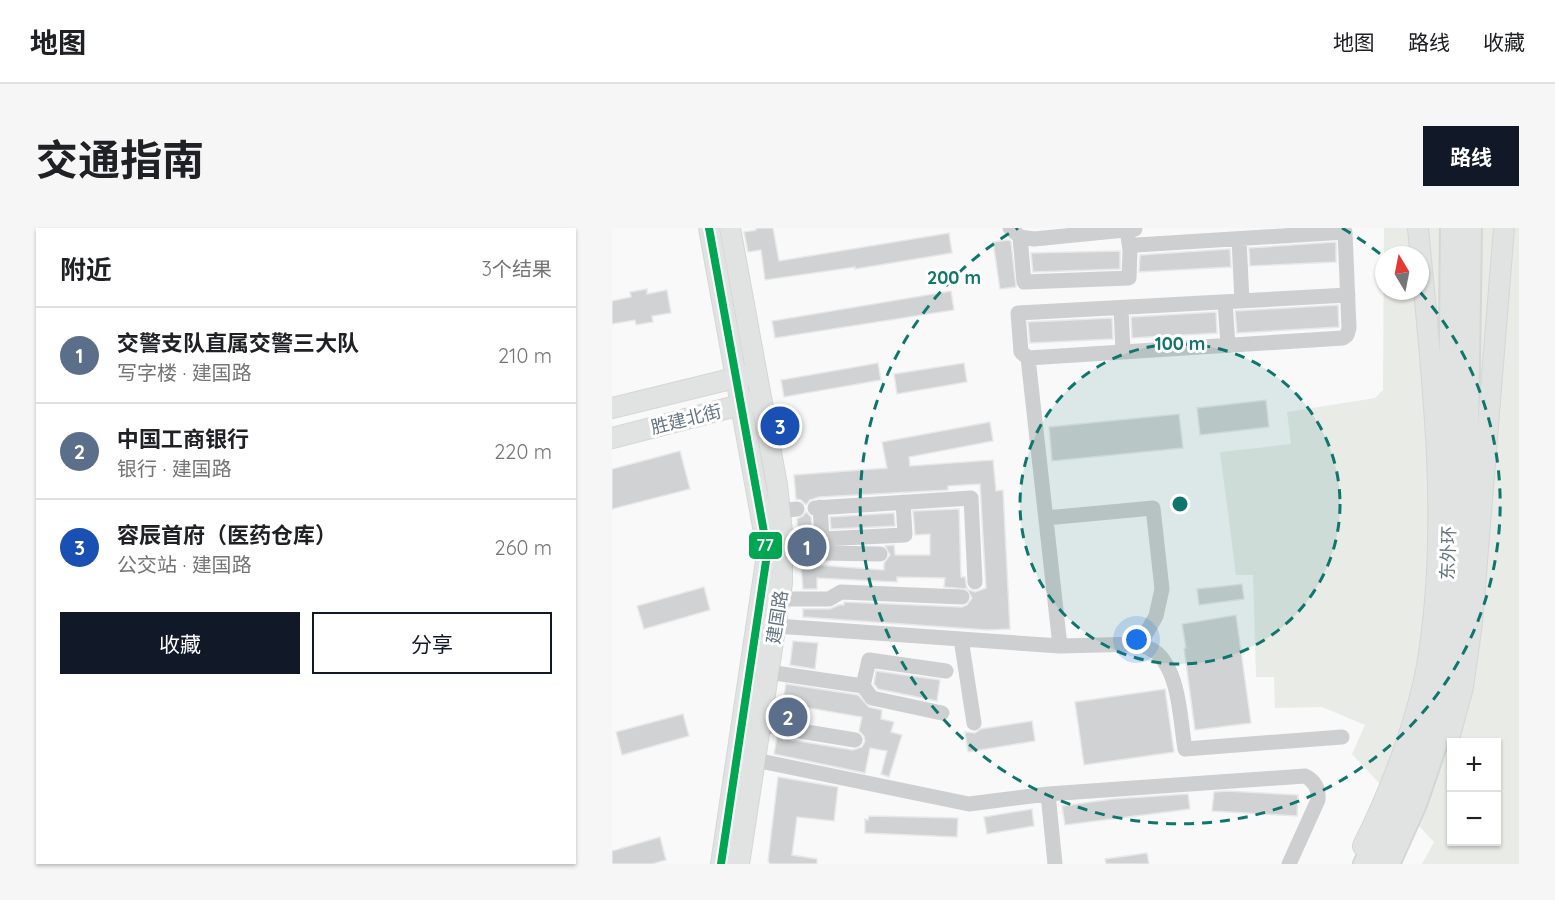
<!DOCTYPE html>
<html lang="zh">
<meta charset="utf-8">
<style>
body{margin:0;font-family:Quicksand,"Noto Sans SC",sans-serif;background:#f6f6f6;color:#202124}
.controls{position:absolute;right:18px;bottom:18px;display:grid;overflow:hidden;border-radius:0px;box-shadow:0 2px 4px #0004}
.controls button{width:54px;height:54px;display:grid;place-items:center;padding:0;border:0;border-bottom:2px solid #e0e0e0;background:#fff;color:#202124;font:30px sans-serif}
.compass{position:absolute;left:763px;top:18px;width:54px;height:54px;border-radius:50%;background:#fff;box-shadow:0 2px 4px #0004;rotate:350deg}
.you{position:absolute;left:525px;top:412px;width:21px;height:21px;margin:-15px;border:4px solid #fff;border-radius:50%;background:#1a73e8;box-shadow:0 0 0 9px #1a73e833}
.badge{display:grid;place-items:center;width:39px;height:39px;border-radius:50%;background:#111827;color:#fff;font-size:20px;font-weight:700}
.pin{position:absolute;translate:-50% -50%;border:3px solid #fff;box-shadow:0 2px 6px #0006}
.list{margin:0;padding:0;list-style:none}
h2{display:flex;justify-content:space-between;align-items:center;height:78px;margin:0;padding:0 24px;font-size:26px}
h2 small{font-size:20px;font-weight:400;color:#757577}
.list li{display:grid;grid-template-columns:39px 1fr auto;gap:18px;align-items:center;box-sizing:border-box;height:96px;padding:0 24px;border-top:2px solid #e0e0e0}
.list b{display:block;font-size:22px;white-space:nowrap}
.list p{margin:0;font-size:20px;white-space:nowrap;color:#757577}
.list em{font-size:20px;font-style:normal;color:#757577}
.actions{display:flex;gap:12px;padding:18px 24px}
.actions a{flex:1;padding:14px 0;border:2px solid #111827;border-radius:0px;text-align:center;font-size:21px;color:#111827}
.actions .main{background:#111827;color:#fff}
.map{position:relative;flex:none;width:907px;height:636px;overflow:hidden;border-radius:0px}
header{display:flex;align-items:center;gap:36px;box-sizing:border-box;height:84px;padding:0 30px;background:#fff;border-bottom:2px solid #e0e0e0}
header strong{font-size:28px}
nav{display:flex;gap:33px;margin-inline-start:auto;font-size:21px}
.intro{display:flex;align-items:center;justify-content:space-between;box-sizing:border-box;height:144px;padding:0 36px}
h1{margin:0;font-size:42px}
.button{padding:15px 27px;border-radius:0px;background:#111827;color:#fff;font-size:21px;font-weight:700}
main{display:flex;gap:36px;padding:0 36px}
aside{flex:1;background:#fff;border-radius:0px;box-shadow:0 2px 4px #0004}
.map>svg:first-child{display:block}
.green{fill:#e8ebe6;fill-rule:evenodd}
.building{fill:#d0d2d3;stroke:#e8e8e8;stroke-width:1.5}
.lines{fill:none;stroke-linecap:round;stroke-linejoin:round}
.major-casing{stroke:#d5d6d7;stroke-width:22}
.highway-casing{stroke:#d5d6d6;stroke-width:26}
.minor{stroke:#cecfd0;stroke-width:15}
.major{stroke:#e1e2e2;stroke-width:20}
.highway{stroke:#e1e2e2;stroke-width:22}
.bus-1-casing{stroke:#fff;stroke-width:12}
.bus-1{stroke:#00a651;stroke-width:8}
.ring{fill:none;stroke:#0f766e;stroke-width:3;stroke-dasharray:10 8}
.labels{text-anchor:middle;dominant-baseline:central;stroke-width:6;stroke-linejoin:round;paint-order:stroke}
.street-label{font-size:18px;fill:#657683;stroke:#fff}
.centre{fill:#0f766e;stroke:#fff;stroke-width:3}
.ring-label{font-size:18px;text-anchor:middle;font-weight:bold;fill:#0f766e;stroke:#fff;stroke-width:6;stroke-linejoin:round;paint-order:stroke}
.line-badge{stroke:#fff;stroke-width:2}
.badge-label{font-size:16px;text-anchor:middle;font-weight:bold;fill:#fff}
</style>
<header>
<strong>地图</strong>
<nav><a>地图</a><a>路线</a><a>收藏</a></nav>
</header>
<div class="intro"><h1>交通指南</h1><a class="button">路线</a></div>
<main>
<aside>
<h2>附近<small>3个结果</small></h2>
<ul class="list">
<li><span class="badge" style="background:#5c6f8a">1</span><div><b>交警支队直属交警三大队</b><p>写字楼 · 建国路</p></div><em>210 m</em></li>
<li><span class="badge" style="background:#5c6f8a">2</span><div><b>中国工商银行</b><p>银行 · 建国路</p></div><em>220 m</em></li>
<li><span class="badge" style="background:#1a4fb4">3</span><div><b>容辰首府（医药仓库）</b><p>公交站 · 建国路</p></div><em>260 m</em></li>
</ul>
<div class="actions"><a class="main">收藏</a><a>分享</a></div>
</aside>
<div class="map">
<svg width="907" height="636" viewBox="0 0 907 636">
<rect width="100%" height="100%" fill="#f9f9f9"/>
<path class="green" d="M772 0H907V636H810L822 614 740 526 753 497 710 479 663 480 662 449H644L641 347H624L608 224 679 216 675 184 763 170 771 162ZM772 27H808V63H772ZM840 514H885V614H840Z"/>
<path class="building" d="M144 0H161L167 33 337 5 340 25 243 41V39L153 52 149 22 136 24 132 4 144 2Z
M397 12 399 14 404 59 388 61 381 14Z
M724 14V34L638 38 637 20Z
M618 21 619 39 527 44 528 27Z
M508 23V41L421 44 419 25Z
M35 61V66L55 62 59 85 40 88 41 94 24 97 23 92 0 96V73L19 69 18 64Z
M339 63 342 82 163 110 160 93Z
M726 77 727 99 625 105 623 83Z
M604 84 605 105 520 110 519 89Z
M500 90 501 111 418 115 416 94Z
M266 135 269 152 172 169 169 152Z
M352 135 355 154 285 166 282 146Z
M654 172 657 199 588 207 585 180Z
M567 186 571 220 440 233 437 199Z
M378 194 381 213 297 229 298 238 381 232 384 263 391 262 398 401 376 402 191 389V381H218L227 377H232V374L350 379 355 377 360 370 355 361 363 364 374 360 368 256 336 258V262L207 269 198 272 194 277 189 272 184 271 182 247 275 240 270 214Z
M68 223 78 261 0 281V241Z
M347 281 349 349H353L355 361 332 359 333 350 285 349V354L205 350V361H191L185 291 191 288 194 284 199 289 204 337 272 342V335L278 327 273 318 282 317 283 327H318V306L303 307 301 283Z
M282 285 283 298 219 301 218 289Z
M630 356 632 371 587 377 585 361Z
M92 359 98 382 32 401 25 378Z
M624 387 639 495 583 502 572 420H574L570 396Z
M181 413 206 415 203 441 178 437Z
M264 443 328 452 325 473 266 461 262 456Z
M174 456 246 467 257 479 270 482 269 491 282 494 279 504 290 507 277 549 269 546 275 523 258 520 253 545 162 526 165 509 173 506 180 512 241 522 250 519 253 513 252 508 247 503 250 489 186 478 183 492 176 495 168 489Z
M553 461 562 524 472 537 463 474Z
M71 486 77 508 10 527 4 504Z
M420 493 423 513 356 524 353 504 363 505 369 501Z
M166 549 226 559 222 593 185 589 180 627 205 631V636H158L156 633Z
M615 563 686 567 685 588 600 583 602 564Z
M576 566 578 581 453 597 450 578 501 571Z
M420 581 422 598 375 606 372 589Z
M257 588 346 590 345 609 253 605V591L256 592Z
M48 609 54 632 40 636H0V623Z
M535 625 537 636H494L493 631Z"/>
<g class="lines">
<g class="major-casing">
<path id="major" d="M97 0 153 310 154 333 109 636
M118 0 165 257 170 304V355L127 636
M0 180 135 147
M0 210 140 174
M838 507 851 459 860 395 892 0
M751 618C779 562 808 487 817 425 838 285 819 140 806 0"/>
</g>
<g class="highway-casing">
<path id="highway" d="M753 636C773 600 796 549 809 510 831 442 835 368 837 297L840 0
M776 636 803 576 830 497 845 423 853 341 858 0"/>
</g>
<path class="minor" d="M398 0 408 9 422 11 523 1
M408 9 412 54 517 50 518 22 515 2
M627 11 630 73
M613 74 616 117
M509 80 511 124
M416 130 409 124 406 85 736 67
M208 279 211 325 268 326
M203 280 359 270 363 354
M168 283 185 281
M210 311 293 307 291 274
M168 371H217L229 364 350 369
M164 398 448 418 528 416 544 388 550 361 541 280 434 290
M349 411 362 495
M528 416C533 419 540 421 545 425 568 446 568 492 573 521L730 509
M448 418 416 130 731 110 735 107 737 100 733 4 525 17
M156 444 251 458 260 470 330 485
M251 458 257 432 334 443
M148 497 167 499
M182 502 243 512
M143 532 357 576 436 566 443 636
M436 566 693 548C703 553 707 561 706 572L677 636"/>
<use href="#major" class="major"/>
<use href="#highway" class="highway"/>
<g class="bus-1-casing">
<path id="bus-1" d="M97 0 153 310 154 333 109 636"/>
</g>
<use href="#bus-1" class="bus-1"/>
</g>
<circle cx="568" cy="276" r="160" fill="#0f766e" fill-opacity=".12"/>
<g class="ring">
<circle cx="568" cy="276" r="160"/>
<path d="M730 0A320 320 0 0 1 772 29M808 64A320 320 0 1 1 406 0"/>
</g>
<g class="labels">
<g class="street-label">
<text transform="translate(74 191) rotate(-14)">胜建北街</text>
<text transform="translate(836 325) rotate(-88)">东外环</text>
<text transform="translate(165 389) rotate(-81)">建国路</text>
</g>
</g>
<circle cx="568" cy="276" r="9" class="centre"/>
<g class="ring-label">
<text x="342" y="56">200 m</text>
<text x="568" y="122">100 m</text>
</g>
<rect class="line-badge" x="136" y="303" width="35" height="29" rx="6" fill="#00a651"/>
<g class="badge-label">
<text x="153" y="323">77</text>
</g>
</svg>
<div class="controls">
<button>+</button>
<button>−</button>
</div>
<svg class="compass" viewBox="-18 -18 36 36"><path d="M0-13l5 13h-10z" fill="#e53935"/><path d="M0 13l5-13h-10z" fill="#757577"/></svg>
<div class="you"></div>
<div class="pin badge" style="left:195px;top:319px;background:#5c6f8a">1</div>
<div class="pin badge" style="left:176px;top:489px;background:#5c6f8a">2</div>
<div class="pin badge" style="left:168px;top:198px;background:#1a4fb4">3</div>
</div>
</main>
